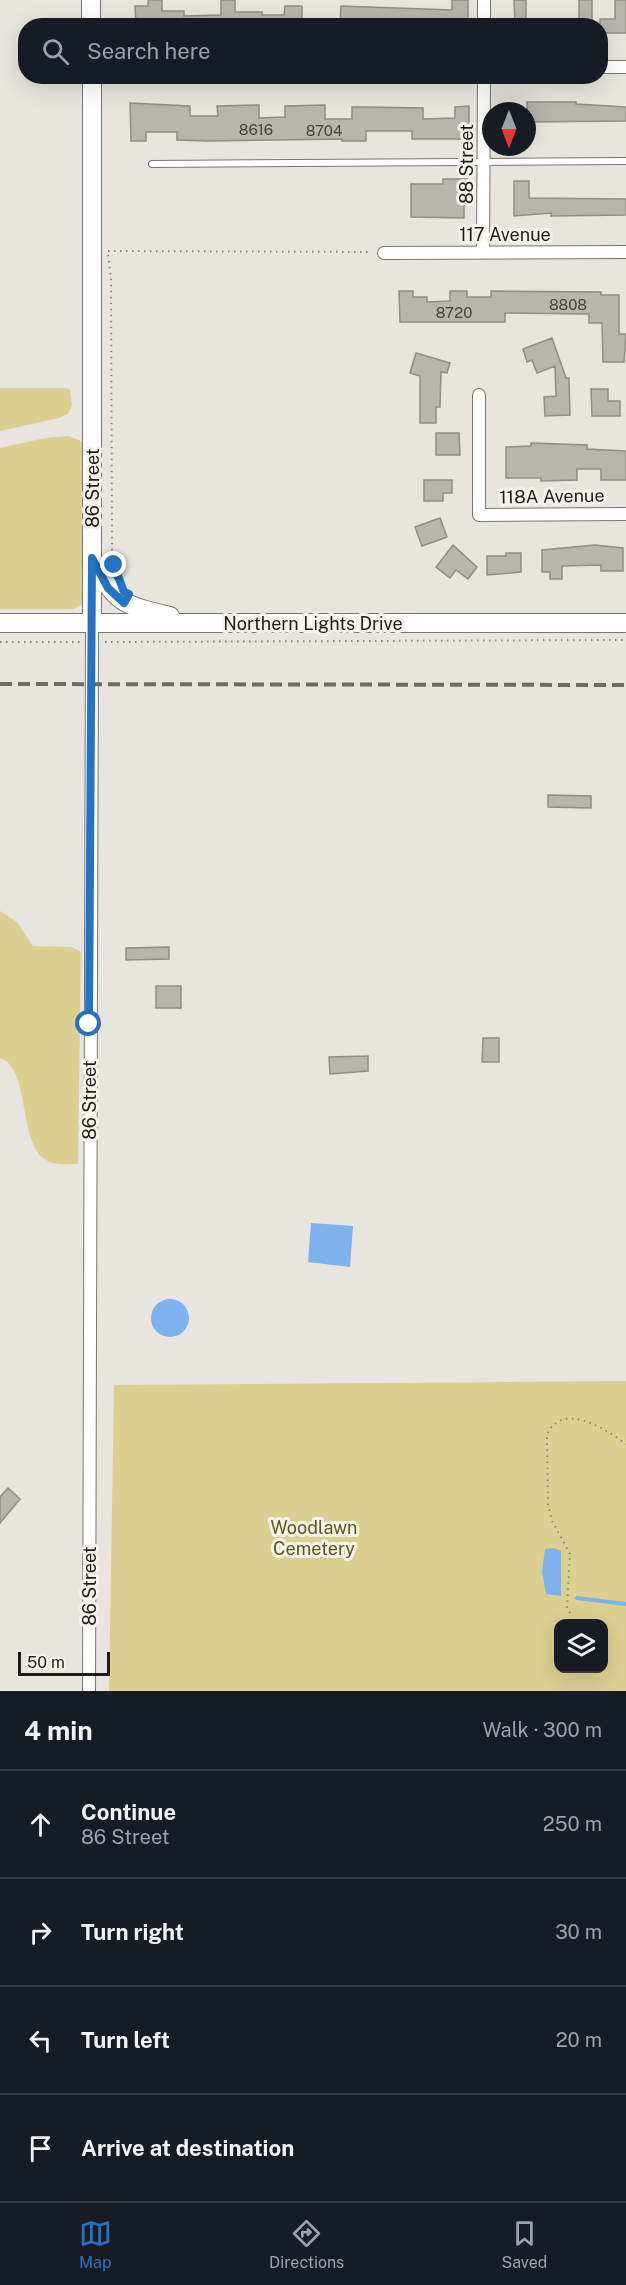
<!DOCTYPE html>
<meta charset="utf-8">
<style>
body{margin:0;font-family:"Public Sans",sans-serif;background:#242831;color:#f1f3f6}
.controls{position:absolute;right:18px;bottom:18px;display:grid;overflow:hidden;border-radius:12px;box-shadow:0 6px 24px #0002}
.controls button{width:54px;height:54px;display:grid;place-items:center;padding:0;border:0;border-bottom:2px solid #363941;background:#171b24;color:#f1f3f6;font:30px sans-serif}
.compass{position:absolute;left:482px;top:102px;width:54px;height:54px;border-radius:50%;background:#171b24;box-shadow:0 6px 24px #0002;rotate:180deg}
.scale{position:absolute;left:18px;bottom:15px;width:92px;box-sizing:border-box;padding-left:6px;border:3px solid #1e1d1b;border-top:0;font-size:16px;line-height:21px;white-space:nowrap;color:#1e1d1b;-webkit-text-stroke:4px #f4f3eb;paint-order:stroke}
.stop{position:absolute;width:18px;height:18px;margin:-14px;border:4px solid #2574c3;border-radius:50%;background:#fff}
.stop.end{background:#2574c3;border-color:#fff;box-shadow:0 2px 6px #0008}
.list{margin:0;padding:0;list-style:none}
h2{display:flex;justify-content:space-between;align-items:center;height:78px;margin:0;padding:0 24px;font-size:26px}
h2 small{font-size:20px;font-weight:400;color:#9ea1a6}
.list li{display:grid;grid-template-columns:39px 1fr auto;gap:18px;align-items:center;box-sizing:border-box;height:108px;padding:0 24px;border-top:2px solid #363941}
.list b{display:block;font-size:22px;white-space:nowrap}
.list p{margin:0;font-size:20px;white-space:nowrap;color:#9ea1a6}
.list em{font-size:20px;font-style:normal;color:#9ea1a6}
.icon{flex:none;width:33px;height:33px;fill:none;stroke:currentColor;stroke-width:2;stroke-linecap:round;stroke-linejoin:round}
.map{position:relative;flex:none;width:626px;height:1691px;overflow:hidden}
.search{position:absolute;background:#171b24;box-shadow:0 6px 24px #0002;left:18px;right:18px;top:18px;height:66px;display:flex;align-items:center;gap:15px;box-sizing:border-box;padding:0 21px;border-radius:24px;color:#9ea1a6;font-size:22px}
.sheet{height:510px;background:#171b24}
nav{display:flex;justify-content:space-around;align-items:center;box-sizing:border-box;height:84px;border-top:2px solid #363941;background:#171b24;font-size:16px;color:#9ea1a6}
nav a{display:grid;justify-items:center;gap:3px}
nav .on{color:#2574c3}
.map>svg:first-child{display:block}
.green{fill:#dbd091;fill-rule:evenodd}
.water{fill:#7db2ef}
.lines{fill:none;stroke-linecap:round;stroke-linejoin:round}
.stream{stroke:#7db2ef;stroke-width:4}
.building{fill:#b6b5ae;stroke:#8e8d86;stroke-width:1.5}
.lane-casing{stroke:#787771;stroke-width:8}
.street-casing{stroke:#787771;stroke-width:14}
.secondary-casing{stroke:#787771;stroke-width:20}
.path{stroke:#878581;stroke-width:2;stroke-dasharray:1.5 4.5;stroke-linecap:butt}
.lane{stroke:#fff;stroke-width:6}
.street{stroke:#fff;stroke-width:12}
.secondary{stroke:#fff;stroke-width:18}
.rail{stroke:#6b6a66;stroke-width:4;stroke-dasharray:12 6;stroke-linecap:butt}
.route{stroke:#2574c3;stroke-width:8}
.labels{text-anchor:middle;dominant-baseline:central;stroke-width:6;stroke-linejoin:round;paint-order:stroke}
.number-label{font-size:15px;fill:#444340}
.street-label{font-size:18px;fill:#1e1d1b;stroke:#f4f3eb}
.park-label{font-size:18px;fill:#605518;stroke:#f4f3eb}
</style>
<div class="map">
<svg width="626" height="1691" viewBox="0 0 626 1691">
<rect width="100%" height="100%" fill="#e7e5de"/>
<path class="green" d="M0 388H66L70 390 72 405 68 414 59 418 0 431Z
M68 436 79 440 87 448 86 602 74 609H0V448L45 438Z
M0 911 17 922 33 946 72 947 81 952 78 1164C66 1164 51 1166 42 1157 19 1136 29 1067 0 1058Z
M626 1381V1691H109L114 1385ZM558 1624H604V1668H558Z"/>
<path class="water" d="M311 1223 353 1226 350 1267 308 1262Z
M151 1318a19 19 0 1 1 38 0a19 19 0 1 1-38 0Z
M554 1548 561 1551V1596L546 1594 542 1572 545 1549Z"/>
<g class="lines">
<path class="stream" d="M577 1598 626 1604"/>
</g>
<path class="building" d="M148 0H162V11H184V16L221 15V0H235V12H262V15H284L285 6H302V26L136 24 135 6H148Z
M452 0H468V26H340L341 6 452 10Z
M514 0H526V26H515Z
M579 0H592V26H579Z
M615 0H626V33H600V19H615Z
M527 102H576V104L626 107V121L527 122Z
M130 103 190 106V116H218L217 106 259 105V118L285 117V106L325 105V119H352V107H365L423 108V119L455 118V107L469 106V139H412V131H366V141H342V139L208 141 177 140V132H146V141H131Z
M443 179H469V198H464V218L411 217V184H443Z
M514 181H529V198L626 199V215L551 216V213L514 216Z
M399 291H413V297H427V302L450 301V291H467V297H491V291L601 292V295H619V334H626L624 362H603L602 323H589V314L505 313V322H400Z
M552 338 566 378H569L570 415 545 416 544 397 556 396 555 366 537 373 532 360 527 362 523 349Z
M416 353 450 363 447 373 441 372 440 407H436V423H420V376L410 373Z
M591 389H608V401H620V416H592Z
M436 433H459L460 455H436Z
M531 443 587 445V449L626 451V480H601V469H577V480L541 481V478H506V447L531 446Z
M424 480H452V493H443V501H424Z
M440 518 447 537 422 546 415 527Z
M453 545 477 567 468 579 456 570 450 578 436 567Z
M595 545 623 548V571H601V565L562 566V579H550V572H542V550Z
M506 553H521V572L487 575V556H506Z
M548 795 591 796V808L548 807Z
M169 947V959L126 960V948Z
M156 986H181V1008H156Z
M483 1038H499V1062H482Z
M368 1056V1071L330 1074 329 1057Z
M8 1488 20 1499 0 1523V1497Z"/>
<g class="lines">
<g class="lane-casing">
<path id="lane" d="M152 164 626 161"/>
</g>
<g class="street-casing">
<path id="street" d="M484 0V26
M600 67H626
M483 252 484 76
M384 253 626 252
M479 395V515L626 514
M89 1691 92 623"/>
</g>
<g class="secondary-casing">
<path id="secondary" d="M91 0V26
M92 76V623
M93 560C116 604 123 605 170 616
M0 623H626"/>
</g>
<path class="path" d="M108 251 372 252
M108 255 111 278 112 550 115 567
M0 642H81
M105 642 626 640
M570 1613 567 1608 570 1554 552 1521 548 1504 547 1434C564 1401 605 1429 626 1444"/>
<use href="#lane" class="lane"/>
<use href="#street" class="street"/>
<use href="#secondary" class="secondary"/>
<path class="rail" d="M0 684 626 685"/>
</g>
<g class="lines">
<path class="route" d="M89 1024 92 558 108 588 124 603 129 594 124 592 114 565"/>
</g>
<g class="labels">
<g class="number-label">
<text x="256" y="129">8616</text>
<text x="324" y="130">8704</text>
<text x="568" y="304">8808</text>
<text x="454" y="312">8720</text>
</g>
<g class="street-label">
<text transform="translate(466 164) rotate(-90)">88 Street</text>
<text x="505" y="234">117 Avenue</text>
<text transform="translate(92 488) rotate(-90)">86 Street</text>
<text transform="translate(552 496) rotate(-1)">118A Avenue</text>
<text x="313" y="623">Northern Lights Drive</text>
<text transform="translate(89 1100) rotate(-90)">86 Street</text>
<text transform="translate(89 1586) rotate(-90)">86 Street</text>
</g>
<g class="park-label">
<text x="314" y="1527">Woodlawn<tspan x="314" dy="21">Cemetery</tspan></text>
</g>
</g>
</svg>
<div class="controls">
<button><svg class="icon" aria-label="layers" viewBox="0 0 24 24"><path d="M12 4l9 5-9 5-9-5zM3 14l9 5 9-5"/></svg></button>
</div>
<svg class="compass" viewBox="-18 -18 36 36"><path d="M0-13l5 13h-10z" fill="#e53935"/><path d="M0 13l5-13h-10z" fill="#9ea1a6"/></svg>
<div class="scale">50 m</div>
<div class="stop" style="left:89px;top:1024px"></div>
<div class="stop end" style="left:114px;top:565px"></div>
<div class="search"><svg class="icon" aria-label="search" viewBox="0 0 24 24"><circle cx="10" cy="10" r="6"/><path d="M15 15l6 6"/></svg>Search here</div>
</div>
<section class="sheet">
<h2>4 min<small>Walk · 300 m</small></h2>
<ul class="list">
<li><svg class="icon" aria-label="ahead" viewBox="0 0 24 24"><path d="M12 20V5M6 11l6-6 6 6"/></svg><div><b>Continue</b><p>86 Street</p></div><em>250 m</em></li>
<li><svg class="icon" aria-label="right" viewBox="0 0 24 24"><path d="M7 20v-9h11M14 6l5 5-5 5"/></svg><div><b>Turn right</b></div><em>30 m</em></li>
<li><svg class="icon" aria-label="left" viewBox="0 0 24 24"><path d="M17 20v-9H6M10 6l-5 5 5 5"/></svg><div><b>Turn left</b></div><em>20 m</em></li>
<li><svg class="icon" aria-label="arrive" viewBox="0 0 24 24"><path d="M6 21V4h12l-3 4 3 4H6"/></svg><div><b>Arrive at destination</b></div></li>
</ul>
</section>
<nav>
<a class="on"><svg class="icon" aria-label="map" viewBox="0 0 24 24"><path d="M3 6l6-2 6 2 6-2v14l-6 2-6-2-6 2zM9 4v14M15 6v14"/></svg>Map</a>
<a><svg class="icon" aria-label="directions" viewBox="0 0 24 24"><path d="M12 3l9 9-9 9-9-9zM9 14v-3h6M13 9l2 2-2 2"/></svg>Directions</a>
<a><svg class="icon" aria-label="saved" viewBox="0 0 24 24"><path d="M7 4h10v16l-5-4-5 4z"/></svg>Saved</a>
</nav>
